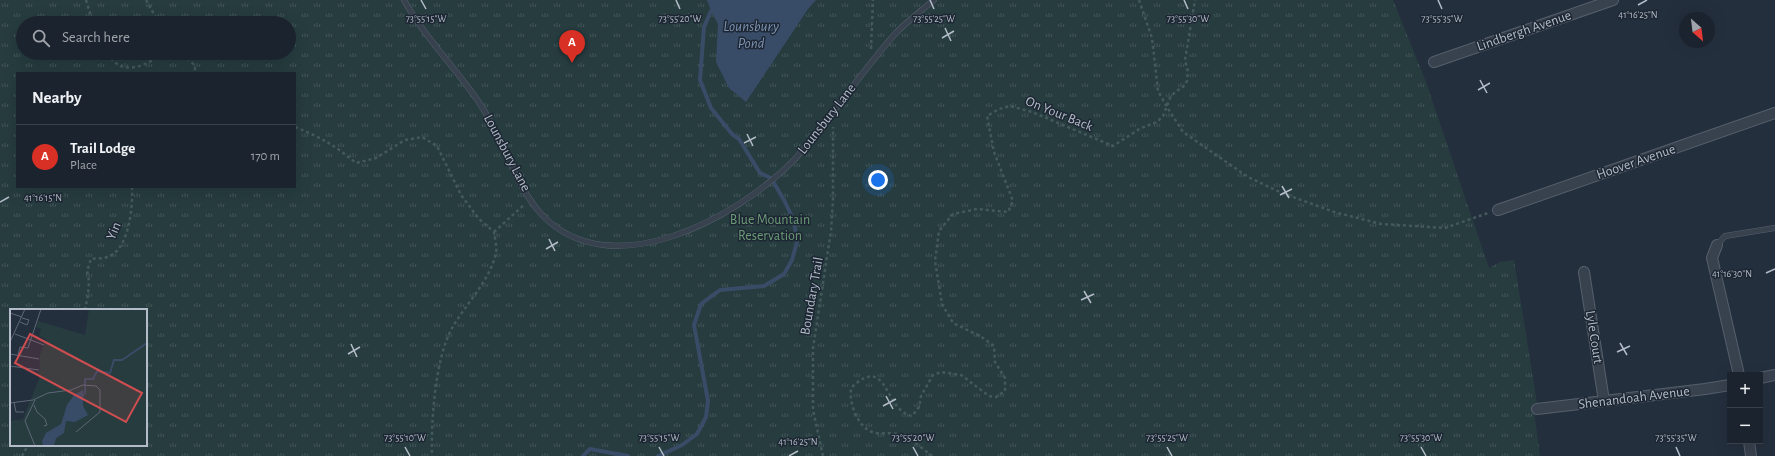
<!DOCTYPE html>
<meta charset="utf-8">
<style>
body{margin:0;font-family:"Alegreya Sans",sans-serif;background:#242b36;color:#f1f3f6}
.controls{position:absolute;right:12px;bottom:12px;display:grid;overflow:hidden;border-radius:0px;box-shadow:0 4px 16px #0002}
.controls button{width:36px;height:36px;display:grid;place-items:center;padding:0;border:0;border-bottom:1px solid #39404a;background:#1b232e;color:#f1f3f6;font:20px sans-serif}
.compass{position:absolute;left:1679px;top:12px;width:36px;height:36px;border-radius:50%;background:#1b232e;box-shadow:0 4px 16px #0002;rotate:152deg}
.you{position:absolute;left:878px;top:180px;width:14px;height:14px;margin:-10px;border:3px solid #fff;border-radius:50%;background:#1a73e8;box-shadow:0 0 0 6px #1a73e833}
.badge{display:grid;place-items:center;width:26px;height:26px;border-radius:50%;background:#d93025;color:#fff;font-size:13px;font-weight:700}
.pin{position:absolute;translate:-50% -33px;filter:drop-shadow(0 1px 2px #0008)}
.pin::after{content:'';position:absolute;top:21px;width:14px;height:12px;background:inherit;clip-path:polygon(0 0,100% 0,50% 100%)}
.list{margin:0;padding:0;list-style:none}
h2{display:flex;justify-content:space-between;align-items:center;height:52px;margin:0;padding:0 16px;font-size:17px}
h2 small{font-size:13px;font-weight:400;color:#a0a4aa}
.list li{display:grid;grid-template-columns:26px 1fr auto;gap:12px;align-items:center;box-sizing:border-box;height:64px;padding:0 16px;border-top:1px solid #39404a}
.list b{display:block;font-size:15px;white-space:nowrap}
.list p{margin:0;font-size:13px;white-space:nowrap;color:#a0a4aa}
.list em{font-size:13px;font-style:normal;color:#a0a4aa}
.icon{flex:none;width:22px;height:22px;fill:none;stroke:currentColor;stroke-width:2;stroke-linecap:round;stroke-linejoin:round}
.map{position:relative;flex:none;width:1775px;height:456px;overflow:hidden}
.search{position:absolute;background:#1b232e;box-shadow:0 4px 16px #0002;left:16px;top:16px;width:280px;height:44px;display:flex;align-items:center;gap:10px;box-sizing:border-box;padding:0 14px;border-radius:22px;color:#a0a4aa;font-size:15px}
.panel{position:absolute;background:#1b232e;box-shadow:0 4px 16px #0002;left:16px;top:72px;width:280px;height:116px;border-radius:0px}
.map>svg:first-child{display:block}
.park{fill:url(#park-tufts);fill-rule:evenodd}
.water{fill:#394c67}
.lines{fill:none;stroke-linecap:round;stroke-linejoin:round}
.stream{stroke:#394c67;stroke-width:4}
.lane-casing{stroke:#565f6c;stroke-width:6}
.street-casing{stroke:#565f6c;stroke-width:12}
.path{stroke:#44595c;stroke-width:2.5;stroke-dasharray:3 3;stroke-linecap:butt}
.lane{stroke:#38414e;stroke-width:5}
.street{stroke:#38414e;stroke-width:10}
.ticks{fill:none;stroke:#b4bcc9;stroke-width:1.5}
.labels{text-anchor:middle;dominant-baseline:central;stroke-width:3;stroke-linejoin:round;paint-order:stroke}
.street-label{font-size:14px;fill:#b4bcc9;stroke:#1d2633}
.park-label{font-size:14px;fill:#6b9a76;stroke:#1d2633}
.water-label{font-size:15px;font-style:italic;fill:#7c92b1;stroke:#1d2633}
.inset-river{fill:none;stroke:#394c67;stroke-width:2}
.inset-road{fill:none;stroke:#5e6776;stroke-width:1}
.view{fill:#ce4d50;fill-opacity:0.15;stroke:#ce4d50;stroke-width:2}
.inset-edge{fill:none;stroke:#b4bcc9;stroke-width:2}
.ticks-label{font-size:10px;text-anchor:middle;fill:#b4bcc9;stroke:#1d2633;stroke-width:3;stroke-linejoin:round;paint-order:stroke}
</style>
<div class="map">
<svg width="1775" height="456" viewBox="0 0 1775 456">
<defs>
<pattern id="park-tufts" width="24" height="20" patternUnits="userSpaceOnUse"><rect width="24" height="20" fill="#263c3f"/><path d="M3 7l-1-3M5 7V3M7 7l1-3M15 17l-1-3M17 17v-4M19 17l1-3" fill="none" stroke="#435659"/></pattern>
</defs>
<rect width="100%" height="100%" fill="#242f3e"/>
<path class="park" d="M0 0H1393L1426 82 1489 268 1500 262 1514 260 1537 403 1533 404 1540 456H0ZM23 23H289V53H23ZM17 73H295V187H17ZM11 310H146V445H11Z"/>
<path class="water" d="M707 0H816L808 9 746 102 729 88 716 62 718 24 711 11Z"/>
<g class="lines">
<path class="stream" d="M583 456 590 449 628 456
M658 456 682 445 697 434 706 417 708 401 694 325 701 304 720 290 764 286 784 274 792 260 797 242 794 221 784 200 771 178 760 173 739 139 732 134 711 108 700 80 704 27 711 11"/>
<g class="lane-casing">
<path id="lane" d="M404 0C425 38 456 68 480 104 504 139 513 184 543 216 612 286 736 218 792 162 800 154 807 144 814 136 841 103 866 67 894 35 906 22 921 11 934 0
M1717 245 1725 236 1775 228"/>
</g>
<g class="street-casing">
<path id="street" d="M1434 62 1613 0
M1498 210 1775 113
M1717 245 1712 258 1739 375
M1584 272 1604 401
M1760 378 1775 375
M1537 409 1705 389 1730 385
M1749 441 1751 456"/>
</g>
<path class="path" d="M86 0 93 23
M146 0 155 16 161 23
M1139 0 1152 38 1158 91 1167 107 1183 132 1248 177 1282 193 1334 212 1381 224 1445 228 1488 213
M871 49 873 0
M108 53C120 78 147 66 163 53
M184 53 194 65 196 73
M295 127C322 138 334 145 356 163L376 158 405 140 422 137 437 146 461 195 479 219 494 232C495 239 497 247 496 253 489 283 465 304 451 330 435 361 431 421 432 456
M494 232 525 204
M85 310 88 295 89 281 87 271 91 259C96 258 102 259 107 257 129 251 133 207 132 187
M22 456 28 445
M823 456 813 410V348L831 231 833 200V127
M932 456C923 449 912 439 901 435 893 432 885 434 876 433 858 430 849 404 851 388 888 352 884 411 912 416L919 407 921 396 933 375 941 372 961 375 989 396 996 397 1005 391V378L995 362 994 346 980 336 953 323 942 304 935 261 939 231 953 214 977 209 1008 212 1013 201 994 152 987 116 999 109 1010 106 1032 112 1113 146 1141 128 1157 122 1163 116 1170 98 1175 92 1183 87 1187 81 1188 72 1185 60 1195 0"/>
<use href="#lane" class="lane"/>
<use href="#street" class="street"/>
</g>
<path class="ticks" d="M421 0 426 9M676 0 680 9M930 0 934 9M1184 0 1188 9M1438 0 1442 9M1638 5 1647 0M945 28 951 41M942 38 954 31M1480 80 1487 93M1478 90 1490 83M747 134 753 146M744 143 756 137M1282 186 1289 198M1280 195 1292 189M0 202 9 197M549 239 555 251M546 249 558 242M1766 273 1775 269M1084 291 1091 303M1081 300 1094 294M1620 343 1627 355M351 344 357 357M1617 352 1630 346M348 354 360 347M886 396 893 409M883 406 896 399M405 447 410 456M659 447 664 456M913 447 918 456M1167 447 1172 456M1421 447 1426 456M1676 447 1680 456M789 456 798 451"/>
<g class="labels">
<g class="street-label">
<text transform="translate(1524 31) rotate(-19)">Lindbergh Avenue</text>
<text transform="translate(1059 114) rotate(22)">On Your Back</text>
<text transform="translate(827 119) rotate(-52)">Lounsbury Lane</text>
<text transform="translate(507 153) rotate(62)">Lounsbury Lane</text>
<text transform="translate(1636 162) rotate(-19)">Hoover Avenue</text>
<text transform="translate(114 231) rotate(-68)">Yin</text>
<text transform="translate(812 296) rotate(-80)">Boundary Trail</text>
<text transform="translate(1594 337) rotate(81)">Lyle Court</text>
<text transform="translate(1634 398) rotate(-7)">Shenandoah Avenue</text>
</g>
<g class="park-label">
<text x="770" y="220">Blue Mountain<tspan x="770" dy="16">Reservation</tspan></text>
</g>
<g class="water-label">
<text x="751" y="26">Lounsbury<tspan x="751" dy="17">Pond</tspan></text>
</g>
</g>
<g transform="translate(10 309)">
<rect width="137" height="137" fill="#242f3e"/>
<path d="M79 0H137V137H3L0 133V112L13 110 29 70 30 46 36 30 29 27 31 20 26 18 28 12 75 26Z" fill="#263c3f"/>
<path d="M73 81V97L78 106 65 113 56 112 54 124 46 129 44 137H33L32 132 36 124 51 115 57 96 64 86Z" fill="#394c67"/>
<path class="inset-river" d="M72 88 75 84V70H83L87 62 100 64 104 51H112L137 34"/>
<path class="inset-road" d="M0 4 12 8M10 13 17 16 19 11 12 9M5 25 34 36M0 33 15 0M0 45 29 50M8 46 10 38 18 39 31 0M0 57 29 61M25 91 15 112 25 137M4 93 6 103H14M0 94 23 91 38 84 61 81 73 76 86 77 90 81V103L66 123M24 96 27 103 35 110 37 116 34 117"/>
<path class="view" d="M20 25 132 84 116 113 5 54Z"/>
<rect width="137" height="137" class="inset-edge"/>
</g>
<g class="ticks-label">
<text x="1638" y="18">41°16'25"N</text>
<text x="426" y="22">73°55'15"W</text>
<text x="680" y="22">73°55'20"W</text>
<text x="1188" y="22">73°55'30"W</text>
<text x="1442" y="22">73°55'35"W</text>
<text x="934" y="22">73°55'25"W</text>
<text x="43" y="201">41°16'15"N</text>
<text x="1732" y="277">41°16'30"N</text>
<text x="405" y="441">73°55'10"W</text>
<text x="659" y="441">73°55'15"W</text>
<text x="913" y="441">73°55'20"W</text>
<text x="1167" y="441">73°55'25"W</text>
<text x="1421" y="441">73°55'30"W</text>
<text x="1676" y="441">73°55'35"W</text>
<text x="798" y="445">41°16'25"N</text>
</g>
</svg>
<div class="controls">
<button>+</button>
<button>−</button>
</div>
<svg class="compass" viewBox="-18 -18 36 36"><path d="M0-13l5 13h-10z" fill="#e53935"/><path d="M0 13l5-13h-10z" fill="#a0a4aa"/></svg>
<div class="you"></div>
<div class="pin badge" style="left:572px;top:63px">A</div>
<div class="search"><svg class="icon" aria-label="search" viewBox="0 0 24 24"><circle cx="10" cy="10" r="6"/><path d="M15 15l6 6"/></svg>Search here</div>
<section class="panel">
<h2>Nearby<small></small></h2>
<ul class="list">
<li><span class="badge">A</span><div><b>Trail Lodge</b><p>Place</p></div><em>170 m</em></li>
</ul>
</section>
</div>
